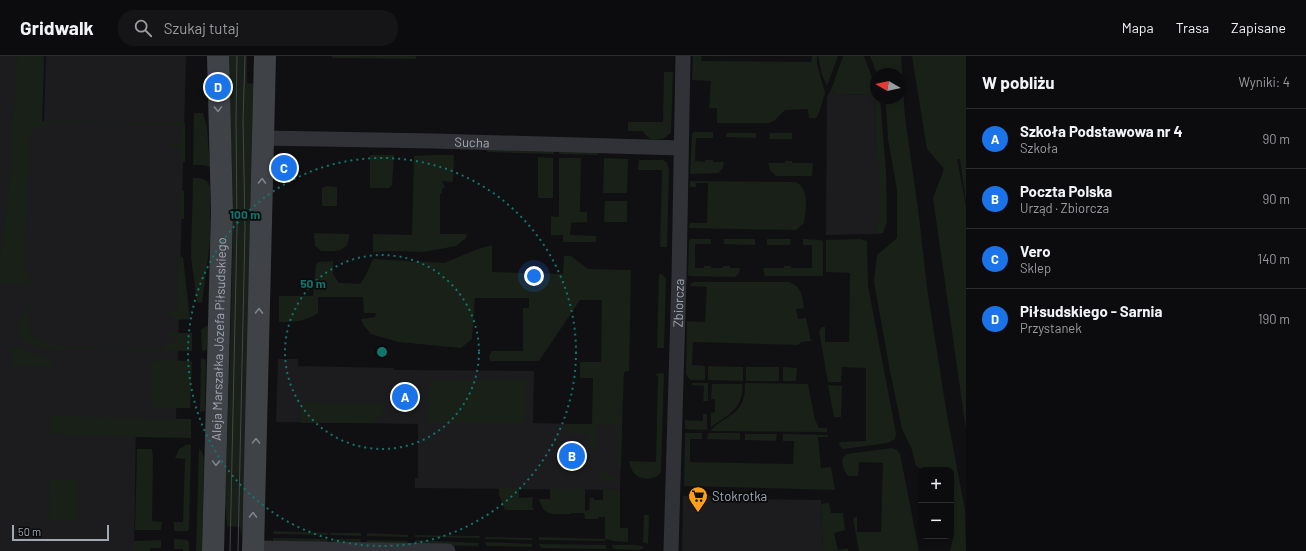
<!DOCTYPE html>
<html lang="pl">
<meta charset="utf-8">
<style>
body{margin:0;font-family:Barlow,sans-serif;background:#151517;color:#f1f3f6}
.controls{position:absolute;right:12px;bottom:12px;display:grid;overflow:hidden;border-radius:8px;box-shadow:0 2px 6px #0003}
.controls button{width:36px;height:36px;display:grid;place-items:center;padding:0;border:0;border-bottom:1px solid #2c2c2e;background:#0c0c0e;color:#f1f3f6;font:20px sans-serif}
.compass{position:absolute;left:870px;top:12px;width:36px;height:36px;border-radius:50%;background:#0c0c0e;box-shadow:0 2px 6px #0003;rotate:279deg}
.scale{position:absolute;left:12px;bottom:10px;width:97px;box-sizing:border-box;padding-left:4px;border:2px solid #a0a8b4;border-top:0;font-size:11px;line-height:14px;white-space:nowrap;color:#a0a8b4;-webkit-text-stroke:3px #0b0b0d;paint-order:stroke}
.you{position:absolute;left:534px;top:220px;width:14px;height:14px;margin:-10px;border:3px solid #fff;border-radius:50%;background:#1a73e8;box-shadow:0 0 0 6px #1a73e833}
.badge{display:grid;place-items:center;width:26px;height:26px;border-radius:50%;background:#1a73e8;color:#fff;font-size:13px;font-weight:700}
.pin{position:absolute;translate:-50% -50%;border:2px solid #fff;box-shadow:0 1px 4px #0006}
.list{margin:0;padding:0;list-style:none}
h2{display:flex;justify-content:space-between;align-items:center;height:52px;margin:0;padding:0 16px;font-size:17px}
h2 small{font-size:13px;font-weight:400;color:#9a9b9e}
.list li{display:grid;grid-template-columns:26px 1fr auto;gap:12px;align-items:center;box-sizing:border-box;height:60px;padding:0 16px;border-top:1px solid #2c2c2e}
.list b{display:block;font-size:15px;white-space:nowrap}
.list p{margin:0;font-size:13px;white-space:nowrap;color:#9a9b9e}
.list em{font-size:13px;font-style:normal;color:#9a9b9e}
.icon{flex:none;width:22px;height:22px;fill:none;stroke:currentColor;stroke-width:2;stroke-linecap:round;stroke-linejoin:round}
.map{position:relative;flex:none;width:966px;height:495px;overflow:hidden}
header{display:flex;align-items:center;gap:24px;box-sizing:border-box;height:56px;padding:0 20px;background:#0c0c0e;border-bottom:1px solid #2c2c2e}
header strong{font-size:19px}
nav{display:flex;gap:22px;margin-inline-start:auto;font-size:14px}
.search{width:280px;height:36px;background:#151517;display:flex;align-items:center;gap:10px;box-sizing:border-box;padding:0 14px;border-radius:16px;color:#9a9b9e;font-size:15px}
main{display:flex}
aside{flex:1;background:#0c0c0e}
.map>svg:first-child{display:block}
.built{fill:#1c1c1f}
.green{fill:#182018}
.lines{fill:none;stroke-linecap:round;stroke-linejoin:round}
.street{stroke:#313237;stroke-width:15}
.secondary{stroke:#3f4247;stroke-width:22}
.tram{stroke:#44464c;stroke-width:1}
.oneway{stroke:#7e848e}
.ring{fill:none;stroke:#0f766e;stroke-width:2;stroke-dasharray:2 4}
.labels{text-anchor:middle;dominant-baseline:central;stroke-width:3.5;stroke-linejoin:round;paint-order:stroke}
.street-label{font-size:13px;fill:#a0a8b4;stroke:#0b0b0d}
.poi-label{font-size:13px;fill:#a0a8b4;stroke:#0b0b0d;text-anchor:start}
.centre{fill:#0f766e;stroke:#0b0b0d;stroke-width:2}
.ring-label{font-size:12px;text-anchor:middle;font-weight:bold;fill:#0f766e;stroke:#0b0b0d;stroke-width:3.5;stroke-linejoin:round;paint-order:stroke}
</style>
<header>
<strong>Gridwalk</strong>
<div class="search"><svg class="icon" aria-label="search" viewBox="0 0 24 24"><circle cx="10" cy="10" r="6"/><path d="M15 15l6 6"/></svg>Szukaj tutaj</div>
<nav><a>Mapa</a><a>Trasa</a><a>Zapisane</a></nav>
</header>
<main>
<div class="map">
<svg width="966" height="495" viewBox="0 0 966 495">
<rect width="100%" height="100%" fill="#101012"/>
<path class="built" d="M0 0H44L42 65H44L46 0H186L176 363H136L134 495H0Z
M831 34 838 38 876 39 875 105H879V163L875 178 826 179 827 41Z
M278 303H298V310L394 312V314L534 315 533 367 622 369 620 434 415 432V422H418V368L276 366Z
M683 440H734V443L821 444 823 495H682Z"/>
<path class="green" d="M17 0H44L42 65 185 67V106H181V92L171 91V87H181L182 70 113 67H58L39 70 32 75 29 84 25 211C31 215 30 222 30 229L0 228V206L10 121Z
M228 0H247V27L255 28 244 457 241 481 240 471 228 470V480L225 447C228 350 232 254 233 157 233 105 228 52 228 0Z
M332 0H416V3L332 2Z
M693 0H701L702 5 811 6 812 0H817V8L825 37 819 57 816 62H809L808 53 785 54 775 64 769 67H717V52H709L711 25 692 24Z
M818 0H838L827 30 822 19Z
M843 0H864L876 32V42H880L886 115 887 166 883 177 875 178 879 163V106L875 105 876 39 838 38 831 34Z
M870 0H901L905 61 919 160 927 232 947 359 965 454 966 495H950L954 478 951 476V414H923L916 410 911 391 902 373 890 315 874 226 877 199 897 182V134L888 83 886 48 884 42H900V18H877Z
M912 0H966V146L960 103H957L966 150V374L933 142 944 113 927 93Z
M664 16H673L671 77 663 83H650L642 75H628V66H663Z
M194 57H203L207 72 210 111 203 109H193Z
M694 76H713V82H696L695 105 705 106V104H713V106H724L723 112 718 117 690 118 692 78Z
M727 77H756V82L726 81Z
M770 77H792V83H769Z
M487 91 554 95V98L487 96Z
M559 95H598V99L559 98Z
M370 99H394L392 129 389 132H370Z
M432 99H454L453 126 442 125 445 131 442 133V137L440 138V178H467L466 182 456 190 424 196 391 195 373 196V178L412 179 414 100Z
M538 101 553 102V142H538Z
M559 102H581L580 156H587V166L571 167 570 179 596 180V186H563V179H551V160L559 161Z
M604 102 628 103 627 137H603Z
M639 104H663L667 107 669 115 667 191H660L662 114H638Z
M785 105H792V107H813L812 120H776L770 114 768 107H785Z
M193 122C201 122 207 122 210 131V185L202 247 197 246 191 201Z
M690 125 795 126C810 131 806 154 804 167L796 174 689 172 690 167H707L708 127H696V131H690Z
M327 130 337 131V150H322V132Z
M180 135H184V163H179Z
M605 145H627V166H604Z
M314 177 349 178C350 196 335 196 321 195L315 190Z
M691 183H711V188H695V212H704V210H711V212H723V210H730V212H740L739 217 735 221 690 220 688 219 689 184Z
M724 183H755V189L724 188Z
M767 183H791L790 189H767Z
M803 183 821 184 823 186V220H765L763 212H784V210H791V212H812V189H803Z
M860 183 867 185 868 230 896 377 895 383 888 387 843 393 840 390 839 386 866 385V312L842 311 841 326H828L819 275 822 271H825V286H849L850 217 826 216V184Z
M492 189V216L563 218 564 200H571L588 213 631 214 629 315 624 316 622 369 621 370 622 371 621 409 619 412H617L618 369H596V395H590V378L565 377 564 368H592L593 322H580V306H601L602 244H580L539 305H490L489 300 492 295H523V252H529V242H475L472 283 461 292 398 286 371 278 364 270 361 263 375 261 376 257H364L363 241H318V257C304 266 294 266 279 266V240H313L316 208 319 206 333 205V218L339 227 360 228 365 221 373 203 444 207 478 193Z
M178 200 183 201 190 263C181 264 171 265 167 255L177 256Z
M659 218H662L666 223 664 292H657Z
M694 226H789C802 231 802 239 804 252L796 253 798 263 806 262 811 285 801 286 798 289 693 286 692 309 705 310V324H690L686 318 687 265 705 266 707 231 690 230 691 227Z
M29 248C29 258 26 273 33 281 47 296 141 292 164 293L165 288H175V281L166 280 168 277H192V295L51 293C38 291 20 288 19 271 19 267 19 264 21 261L25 260 27 249Z
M208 269 207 293 204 295H202L201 274Z
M11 291C20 291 27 296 37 299 42 300 48 300 53 304V310L10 311Z
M201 302 206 304 205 355 200 356Z
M160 304 191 305 192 307 190 352H155L151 349 152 307Z
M708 310 743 311V325L708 324Z
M746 311H779V325H746Z
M783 311 797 312 796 325H783Z
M662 317 664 318 661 415C659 423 647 424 639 421 633 418 630 412 629 405L656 406 658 320 656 319V318Z
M526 323V367H429V324Z
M692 327H708V345H703L704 330 692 329Z
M745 327 808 328 815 364 819 372H827V376L710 375C727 357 746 360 745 327Z
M712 328H742C744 353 729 358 711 371V357L715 356V343H711Z
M828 329 842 330 841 361H834Z
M303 346 384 347 383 360H377L376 367H301Z
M703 358H707V374L685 373V364L703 365Z
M51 360 191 363V382L88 380 52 378Z
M685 377H702V383H690V406L793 408 794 385H783V378L828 379V381H818L821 412 831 411 835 434 684 430Z
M708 377H740V384L707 383Z
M745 378H777L776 385 745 384Z
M186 389H191L189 473 188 475H174V466H183L185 403 175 402 179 393Z
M199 392 202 396 204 403 202 495H196Z
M892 392 897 394 900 398 919 495H859L853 463 855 461H857V476H881L883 407 859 406 858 420H848C844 415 841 407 843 401L847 398Z
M137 393H152L153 402 152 465 162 466 161 474H135Z
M599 412 616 423V426L599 425Z
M50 424H77L76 465 49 464Z
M499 432H519V442L533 441 532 450 534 454H505L499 439Z
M550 433H585V455L589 454 590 442H594V444H603V433L620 434V472H628V486L612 485V484L605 483V485L539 484V481L605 483V461H599L598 463H585L584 457H571V458C554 458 544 462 539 443H550Z
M829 447 831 457H843L845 474 834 477 838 494 848 492V495H823L821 448Z
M644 459H649L648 488 643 486Z
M274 475 328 477V479L273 478Z
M331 477H361V480L330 479Z
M367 477 408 479V481L367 480Z
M415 479 480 480 479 482 415 481Z
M486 481 532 482V484L485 483Z
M273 482 327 483V487L273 485Z
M174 483 187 484 189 486V495H183V493H174Z
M333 483H361L360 488H335Z
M161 484V492H150V495H134V485Z
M367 484 408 485 406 489 367 488Z
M415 484 479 487 478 490 416 489Z
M485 486 533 488 531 491 487 490Z
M539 488 606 489V493L541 492Z
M612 489H636L644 491 640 494 615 493 613 492Z"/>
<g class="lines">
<g class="street">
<path id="s1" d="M263 82 434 85 681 92"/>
<path d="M253 492 448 495"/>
<path id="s2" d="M671 495 679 222 683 0"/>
</g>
<g class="secondary">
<path id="s3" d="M213 495 222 155 218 0"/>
<path d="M253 495 265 0"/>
</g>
<path class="tram" d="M230 495 237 172 236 64 237 0
M238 495 245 172 243 65 245 0"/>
</g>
<defs><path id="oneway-chevron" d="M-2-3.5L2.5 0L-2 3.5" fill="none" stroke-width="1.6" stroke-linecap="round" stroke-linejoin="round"/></defs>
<g class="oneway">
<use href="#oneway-chevron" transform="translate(218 53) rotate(88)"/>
<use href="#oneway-chevron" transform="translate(262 125) rotate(-89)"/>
<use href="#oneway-chevron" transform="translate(259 255) rotate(-89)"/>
<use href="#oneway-chevron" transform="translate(256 385) rotate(-89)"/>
<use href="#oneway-chevron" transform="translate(216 407) rotate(92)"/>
<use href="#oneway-chevron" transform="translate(253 459) rotate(-89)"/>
</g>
<g class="ring">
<circle cx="382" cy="296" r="97"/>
<circle cx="382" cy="296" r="194"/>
</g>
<defs>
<g id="supermarket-pin" transform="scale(1)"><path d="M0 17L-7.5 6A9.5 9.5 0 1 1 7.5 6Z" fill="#ff9e1b" stroke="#0b0b0d"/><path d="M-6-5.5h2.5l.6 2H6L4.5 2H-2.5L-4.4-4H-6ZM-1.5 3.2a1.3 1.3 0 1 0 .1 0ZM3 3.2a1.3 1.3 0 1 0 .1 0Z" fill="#111"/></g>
</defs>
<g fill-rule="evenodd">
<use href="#supermarket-pin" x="698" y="440"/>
</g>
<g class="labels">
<g class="street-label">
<text stroke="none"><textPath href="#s1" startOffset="209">Sucha</textPath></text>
<text stroke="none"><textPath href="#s2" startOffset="248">Zbiorcza</textPath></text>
<text stroke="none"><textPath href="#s3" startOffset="212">Aleja Marszałka Józefa Piłsudskiego</textPath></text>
</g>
<g class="poi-label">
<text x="712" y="440">Stokrotka</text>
</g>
</g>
<circle cx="382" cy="296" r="6" class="centre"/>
<g class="ring-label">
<text x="245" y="163">100 m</text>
<text x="313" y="232">50 m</text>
</g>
</svg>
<div class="controls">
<button>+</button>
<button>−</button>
</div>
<svg class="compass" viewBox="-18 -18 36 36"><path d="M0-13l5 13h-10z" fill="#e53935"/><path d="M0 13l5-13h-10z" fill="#9a9b9e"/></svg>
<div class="scale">50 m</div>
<div class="you"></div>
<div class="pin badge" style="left:405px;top:341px">A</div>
<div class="pin badge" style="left:572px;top:400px">B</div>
<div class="pin badge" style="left:284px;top:112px">C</div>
<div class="pin badge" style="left:218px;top:31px">D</div>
</div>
<aside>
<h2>W pobliżu<small>Wyniki: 4</small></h2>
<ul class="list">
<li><span class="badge">A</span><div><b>Szkoła Podstawowa nr 4</b><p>Szkoła</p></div><em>90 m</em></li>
<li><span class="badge">B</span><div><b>Poczta Polska</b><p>Urząd · Zbiorcza</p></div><em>90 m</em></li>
<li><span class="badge">C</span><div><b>Vero</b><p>Sklep</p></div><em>140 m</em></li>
<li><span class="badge">D</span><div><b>Piłsudskiego - Sarnia</b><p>Przystanek</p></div><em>190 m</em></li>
</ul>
</aside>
</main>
